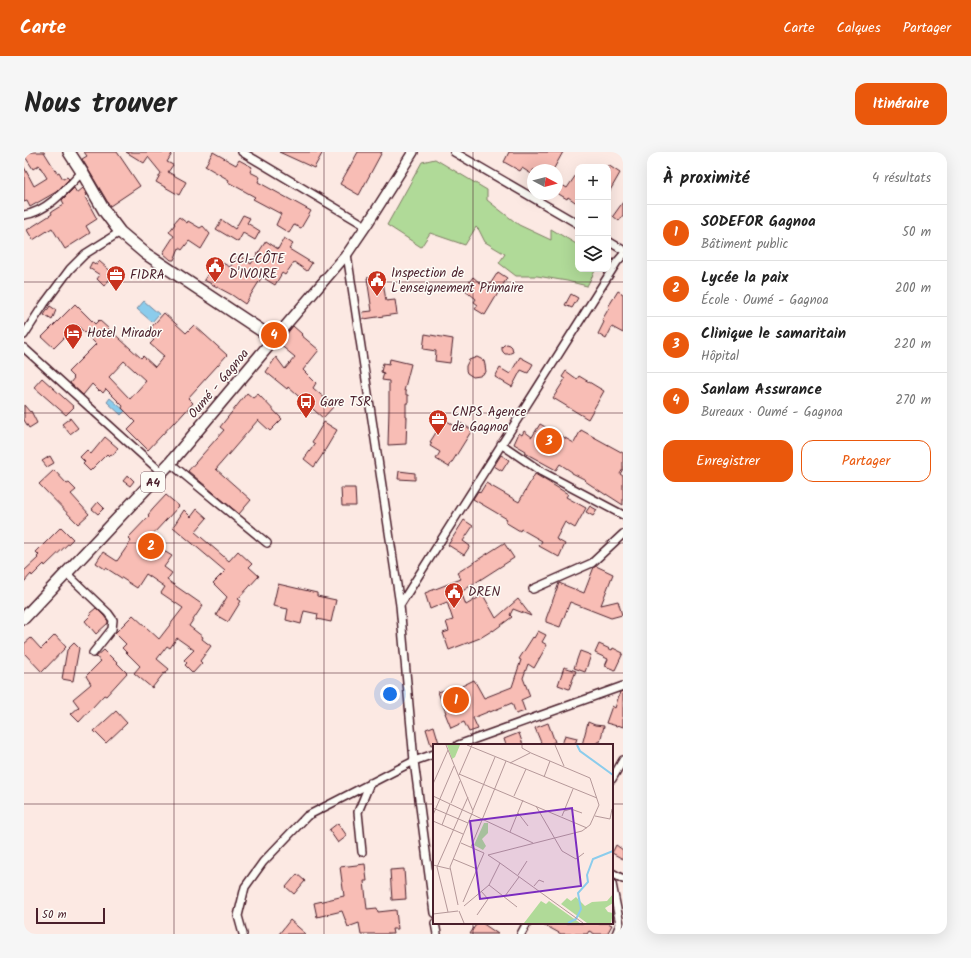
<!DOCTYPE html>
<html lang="fr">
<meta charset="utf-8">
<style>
body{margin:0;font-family:Kalam,sans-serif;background:#f6f6f6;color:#222}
.controls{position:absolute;right:12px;top:12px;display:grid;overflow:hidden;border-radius:8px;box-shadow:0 4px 16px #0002}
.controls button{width:36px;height:36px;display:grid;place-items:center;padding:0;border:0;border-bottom:1px solid #e0e0e0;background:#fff;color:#222;font:20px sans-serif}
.compass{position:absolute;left:503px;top:12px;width:36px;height:36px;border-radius:50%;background:#fff;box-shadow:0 4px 16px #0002;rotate:97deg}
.scale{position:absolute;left:12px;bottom:10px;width:69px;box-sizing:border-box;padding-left:4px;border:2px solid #4a1f2b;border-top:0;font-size:11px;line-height:14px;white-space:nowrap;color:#4a1f2b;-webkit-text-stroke:3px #fdfcf7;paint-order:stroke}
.you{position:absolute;left:366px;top:542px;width:14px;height:14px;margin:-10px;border:3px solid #fff;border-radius:50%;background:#1a73e8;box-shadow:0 0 0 6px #1a73e833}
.badge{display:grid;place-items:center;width:26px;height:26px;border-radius:50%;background:#ea580c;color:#fff;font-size:13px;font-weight:700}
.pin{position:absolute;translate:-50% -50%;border:2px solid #fff;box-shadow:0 1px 4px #0006}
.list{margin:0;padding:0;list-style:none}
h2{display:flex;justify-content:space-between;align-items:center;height:52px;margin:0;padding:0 16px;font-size:17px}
h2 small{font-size:13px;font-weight:400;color:#767676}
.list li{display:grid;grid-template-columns:26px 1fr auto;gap:12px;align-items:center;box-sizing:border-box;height:56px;padding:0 16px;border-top:1px solid #e0e0e0}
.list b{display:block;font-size:15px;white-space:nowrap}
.list p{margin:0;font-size:13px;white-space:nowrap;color:#767676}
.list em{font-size:13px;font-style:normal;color:#767676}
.actions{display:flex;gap:8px;padding:12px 16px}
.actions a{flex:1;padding:9px 0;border:1px solid #ea580c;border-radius:12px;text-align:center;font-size:14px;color:#ea580c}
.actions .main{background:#ea580c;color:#fff}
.icon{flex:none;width:22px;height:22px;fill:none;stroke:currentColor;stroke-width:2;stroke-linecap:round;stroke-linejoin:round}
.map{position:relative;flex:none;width:599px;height:782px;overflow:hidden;border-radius:12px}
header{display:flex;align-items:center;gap:24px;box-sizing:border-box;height:56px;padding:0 20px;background:#ea580c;color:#fff}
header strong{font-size:19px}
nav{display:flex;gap:22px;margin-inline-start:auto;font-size:14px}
.intro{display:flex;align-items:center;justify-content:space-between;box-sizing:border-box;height:96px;padding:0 24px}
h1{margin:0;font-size:28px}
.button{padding:10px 18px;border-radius:12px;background:#ea580c;color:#fff;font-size:14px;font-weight:700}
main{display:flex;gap:24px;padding:0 24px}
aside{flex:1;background:#fff;border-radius:12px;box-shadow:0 4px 16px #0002}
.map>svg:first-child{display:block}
.green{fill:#b0da98;stroke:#7d7c62}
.water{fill:#8bccec;stroke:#71879f}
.building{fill:#f8bdb5;stroke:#4a1f2b;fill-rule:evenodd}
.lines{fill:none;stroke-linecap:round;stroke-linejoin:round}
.minor-casing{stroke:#4a1f2b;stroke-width:10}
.tertiary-casing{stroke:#4a1f2b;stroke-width:12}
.primary-casing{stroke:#4a1f2b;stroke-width:14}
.minor{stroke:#fdfcf7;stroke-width:7}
.tertiary{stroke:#fdfcf7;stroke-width:9}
.primary{stroke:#fdfcf7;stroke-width:11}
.grid{fill:none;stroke:#4a1f2b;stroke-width:1;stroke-opacity:0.55}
.labels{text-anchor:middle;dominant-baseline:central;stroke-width:3;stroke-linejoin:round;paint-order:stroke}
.shield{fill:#fdfcf7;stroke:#806168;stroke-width:1}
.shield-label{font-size:12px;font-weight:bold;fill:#4a1f2b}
.poi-label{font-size:13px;fill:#4a1f2b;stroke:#fdfcf7;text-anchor:start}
.street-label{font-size:13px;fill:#4a1f2b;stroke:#fdfcf7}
.inset-river{fill:none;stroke:#8bccec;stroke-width:2}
.inset-road{fill:none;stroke:#b59899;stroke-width:1}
.view{fill:#7b2cbf;fill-opacity:0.15;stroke:#7b2cbf;stroke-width:2}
.inset-edge{fill:none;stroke:#4a1f2b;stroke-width:2}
</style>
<header>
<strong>Carte</strong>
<nav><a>Carte</a><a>Calques</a><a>Partager</a></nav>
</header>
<div class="intro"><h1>Nous trouver</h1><a class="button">Itinéraire</a></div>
<main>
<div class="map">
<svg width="599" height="782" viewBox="0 0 599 782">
<rect width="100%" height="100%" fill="#fce9e3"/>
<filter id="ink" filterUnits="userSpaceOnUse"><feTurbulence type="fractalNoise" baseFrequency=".025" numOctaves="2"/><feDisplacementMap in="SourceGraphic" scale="8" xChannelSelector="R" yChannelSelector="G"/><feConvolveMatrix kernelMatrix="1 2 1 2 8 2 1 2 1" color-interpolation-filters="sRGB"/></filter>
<g filter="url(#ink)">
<path class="green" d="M411 7 463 38V48L495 73 527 88V77L554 93V117H572L563 134 543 129 513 124H492L475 111 481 102 461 90 455 78 452 75 441 93 406 81 397 95 363 73 398 10Z"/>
<path class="water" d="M120 149 135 162 128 170 113 157Z
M86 246 101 259 97 263 83 250Z"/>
<path class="building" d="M5 0H20L33 21 35 20 39 27 43 25 45 27 32 40 6 55 3 49 0 50V15L10 34 23 26 15 13 9 17 0 3Z
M60 0H93L116 34 86 54 58 7 63 4Z
M102 0H149L143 10 149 13 144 20 162 30 155 43 132 30 137 21 124 5 120 11Z
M189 0 212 13 215 8 228 15 226 20 236 25 234 30 287 59 277 76 270 73 265 81 252 73 257 62 229 47 231 45 204 30 205 28 181 14Z
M255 0H299L290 16Z
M334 0H358L335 43 316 32Z
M485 0H539L529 18H509V23L498 16 496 19 480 10Z
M584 13 596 21 584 42Z
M554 20V52L544 45 543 47 533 41V30L543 36Z
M50 36 53 41 59 36 63 43 61 45 73 67 62 74 66 81 41 97 28 76 9 88 3 78 28 62 27 60 40 52 38 48Z
M599 50V63L595 69 589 64Z
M219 63 226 66 223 71 236 79 231 88 219 81 214 90 192 77 198 68 211 77Z
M155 65 163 71 164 69 176 76 179 74 186 82 177 97 165 89 158 98 155 96 150 108H147L139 101 150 84 145 80 151 72 150 71Z
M260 86 269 92 265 97 288 111 283 119 270 110 261 123 258 121 251 133 238 125 221 152 208 143 180 128 193 108 206 115 215 103 227 112 242 89 254 97Z
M75 109 90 122 80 134 73 127 76 123 65 116 68 110 73 113Z
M474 120 483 126 461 163 451 157 454 153 450 150 452 147 440 137 449 125 463 137Z
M358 123 362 149 371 148 373 162 340 167 339 160 348 159 343 126Z
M594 139 599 142V181L588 175 582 187 574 182 580 170 578 168 585 156 584 155Z
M547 142 554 146 548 156 541 153Z
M51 152 71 172 75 168 117 206 119 204 131 215 140 204 126 192 130 188 122 181 140 161 162 181 170 173 203 203 164 246 169 251 151 271 150 270 124 298 104 278 112 270 98 256 99 254 82 237 79 241 76 238 75 239 68 232 59 243 46 231 50 226 44 220 72 192 53 173 30 196 18 185ZM100 209 122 229 106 247 85 225Z
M26 154 32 158 28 168 20 163Z
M269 174 278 182 277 183 295 198 279 218 292 231 289 236 310 254 299 266 264 235 263 237 242 220 252 205 261 217 271 205 255 192Z
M401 182 429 187 426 211 411 209 412 199 399 197Z
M483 192 486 193 488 195 489 200 484 202H481L479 200 478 198V195L480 193Z
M453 205 457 207 460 209 461 213 462 220 456 224 449 225 443 221 442 218V214L445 208Z
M496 205 509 212 504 221 497 218 488 235 471 225 476 216 486 222Z
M366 207 387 212 380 239H382V243H384V251H382V265H383L382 292 364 293 365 257V229L358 228 360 221 357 220 359 211 365 212Z
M542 219 553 227 555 224 580 239 564 267 529 246 541 227 538 225Z
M18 226 50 255 42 263 10 235Z
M223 241 229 246 234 242 258 267 246 279 234 268 192 317 227 348 215 362 164 319 200 278 196 275Z
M0 253 6 260 7 259 13 271 5 276 0 268Z
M46 266 54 276 46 282 38 272Z
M422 268 432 275 435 270 448 278 425 315 412 307 416 300 406 294 408 291 406 290 418 271 420 272Z
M300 270 313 278 297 305 290 315 280 307 291 292 288 290Z
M516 272 550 291 557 278 599 301V317L596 322 599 324V353L582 342V343L561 329 562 328 548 321V320L536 312 532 318 501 301 502 299 490 292 495 281 498 283 500 279 508 285Z
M81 285 94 296 89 303 87 302 85 304 83 302 66 319 59 312 61 310 56 305 63 298 67 302Z
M477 303 485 308 478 319 470 314Z
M26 304 30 311 23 315 18 309Z
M30 318 43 332 45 331 52 338 47 342 65 362 54 372 15 332Z
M375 319 391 321V328L374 327Z
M511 322 544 342 542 345 562 356 551 376 541 370 532 387 541 392 535 405 515 394 518 389 497 377 496 379 481 370 483 367 449 347 454 339 456 341 462 331 495 350Z
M104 323 110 329 106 334 99 329Z
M317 336H331L332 354H318Z
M142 343 155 354 115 397 128 407 135 396 148 404 140 415 148 421 143 428 179 453 165 474 179 485 178 487 187 494 176 509 178 511 169 521 161 513 163 511 160 508 170 498 153 486 146 496 143 494 133 507 145 517 141 522 140 521 128 536 110 521 116 514 98 496 102 492 91 481 109 463 135 487 159 456 137 441 141 435 122 422 113 436 82 416 81 417 72 411 79 400 93 409 107 389 104 386 125 364 124 363 129 357Z
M74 350 80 356 74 362 68 357Z
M566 354 573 358 569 364 562 360Z
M173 357 183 366 171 380 205 409 214 399 228 412 225 415 235 424 214 447 217 449 204 470 192 463 203 445 189 431 201 419 149 375 160 358 167 365Z
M440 368 449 374 439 389 446 394 440 403 424 393Z
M37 375 49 387 21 414 20 412 8 424 7 422 0 430V419L14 406 13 405 15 403 12 400Z
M480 391 490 406 437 440 442 453 459 443 472 466 494 447 507 464 489 457 486 463 488 465 469 479V478L456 486 425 498 419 481 425 479 422 470 429 468 423 450 406 457 401 441 437 427 433 421Z
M572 414 589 422 577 453 594 449 598 463 587 466 546 450 536 475 522 470V467L535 431 560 441 570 415Z
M254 432 293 441V444L312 448 307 470 293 467 294 462 280 459 277 472 262 468 264 457 249 454Z
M72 456 80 464 84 469V471L72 482 61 469 67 463 66 461Z
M514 479 522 483 518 490 523 493 510 516 504 512 499 526 506 544 497 548 501 559 492 562 488 551 466 560V559L449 566 454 577 445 580 440 570 427 576 421 561H422L414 540 421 538 428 558 442 552 434 536 450 528 460 546 488 535 497 508 495 507 509 485 510 486Z
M31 483 42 495 18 520 0 501V492L7 486 17 497Z
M50 491 55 496 49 529 38 527 43 498Z
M575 492 588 498 589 496 599 501 591 518 581 514 584 507 571 501Z
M80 498 103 521 82 544 80 543 55 570 47 562 55 555 49 547 67 532 62 524 77 509 72 505Z
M556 499 567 503 561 520 550 516Z
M540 515 552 519 545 537 534 533Z
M599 539V575L594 573 593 574 582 571 588 554 591 556 596 540Z
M92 559 103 571 82 591 70 579Z
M564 570 571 573 580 574 576 590H573L572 593H558Z
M524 571 531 590 523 593H518L511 576Z
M410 574 415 591 407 593 402 577Z
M495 581 499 593H482L480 587Z
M541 583 553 586 551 593H538Z
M314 671 323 684 314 691 305 678Z
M592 693 599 698V707L588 701Z
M341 712 343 729H340L343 757 353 756 354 760 372 758 374 777H368L369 782H337L335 771 324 775 318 759 293 765 290 751 320 744 316 715Z
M380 717 382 747 368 748 366 718Z
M273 722 281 729 270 742 262 735Z
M266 768 282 782H255Z
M453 771H458L474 782H446Z
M517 771H584L588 773 583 782H571L565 779 563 782H537Z"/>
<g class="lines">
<g class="minor-casing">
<path id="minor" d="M218 0 342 74
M430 0 554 72
M0 63C23 60 43 36 58 20
M584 89 599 98
M323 102 376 453 390 609 410 761
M0 183 20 152 46 117 61 102 96 80
M0 196 137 320
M477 292 518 320 599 363
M146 311 243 391
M43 422 84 461 89 468 88 477 69 501
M509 437 568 411 599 382
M376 453 593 110 599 103
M434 593 599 534
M588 627 599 608
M338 700 334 660 346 631
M588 721 599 727
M588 732 596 772 592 782
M411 771 413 782
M219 782 214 764 221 735 239 710 283 664 390 609 410 602
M497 782 503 771"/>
</g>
<g class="tertiary-casing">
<path id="tertiary" d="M250 187 323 102 342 74 389 0"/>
</g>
<g class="primary-casing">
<path id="primary" d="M0 466 146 311 250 187 122 102 96 80 81 60 58 20 45 0"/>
</g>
<use href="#minor" class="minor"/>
<use href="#tertiary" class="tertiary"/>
<use href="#primary" class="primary"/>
</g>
</g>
<path class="grid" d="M150 0V782M300 0V782M449 0V593M0 130H599M0 261H599M0 391H599M0 521H599M0 652H410M588 652H599M449 771V782"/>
<defs>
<g id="civic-pin" transform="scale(1)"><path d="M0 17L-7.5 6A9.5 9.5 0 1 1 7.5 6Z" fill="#c8321e" stroke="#fdfcf7"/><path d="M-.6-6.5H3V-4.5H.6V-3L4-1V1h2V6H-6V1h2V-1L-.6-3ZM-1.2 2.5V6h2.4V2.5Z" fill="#fff"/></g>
<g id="office-pin" transform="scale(1)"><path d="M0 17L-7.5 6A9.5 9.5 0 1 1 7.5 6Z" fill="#c8321e" stroke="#fdfcf7"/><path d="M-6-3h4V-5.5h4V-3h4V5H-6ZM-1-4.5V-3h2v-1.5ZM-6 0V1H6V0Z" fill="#fff"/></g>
<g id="hotel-pin" transform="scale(1)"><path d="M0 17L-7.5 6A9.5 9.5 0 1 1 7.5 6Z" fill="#c8321e" stroke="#fdfcf7"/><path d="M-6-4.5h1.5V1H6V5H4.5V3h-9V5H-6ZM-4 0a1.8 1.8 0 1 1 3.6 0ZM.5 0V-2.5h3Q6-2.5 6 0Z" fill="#fff"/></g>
<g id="bus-pin" transform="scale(1)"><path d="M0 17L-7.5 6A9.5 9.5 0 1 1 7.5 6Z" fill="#c8321e" stroke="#fdfcf7"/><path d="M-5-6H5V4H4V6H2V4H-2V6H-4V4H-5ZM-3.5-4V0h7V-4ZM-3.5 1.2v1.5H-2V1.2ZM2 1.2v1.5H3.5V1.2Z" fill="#fff"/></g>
</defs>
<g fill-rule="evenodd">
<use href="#civic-pin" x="191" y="114"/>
<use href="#office-pin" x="92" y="123"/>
<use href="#civic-pin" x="353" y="128"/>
<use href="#hotel-pin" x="49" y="181"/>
<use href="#bus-pin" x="282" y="250"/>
<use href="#office-pin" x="414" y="267"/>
<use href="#civic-pin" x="430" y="440"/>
</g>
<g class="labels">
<rect class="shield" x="117" y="320" width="24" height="20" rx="3"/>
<g class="shield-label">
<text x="129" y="330">A4</text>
</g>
<g class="poi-label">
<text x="205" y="107">CCI-CÔTE<tspan x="205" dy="15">D'IVOIRE</tspan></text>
<text x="367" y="121">Inspection de<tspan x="367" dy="15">L'enseignement Primaire</tspan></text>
<text x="106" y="123">FIDRA</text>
<text x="63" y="181">Hotel Mirador</text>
<text x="296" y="250">Gare TSR</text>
<text x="428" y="260">CNPS Agence<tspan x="428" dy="15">de Gagnoa</tspan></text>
<text x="444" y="440">DREN</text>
</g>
<g class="street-label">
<text transform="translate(195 232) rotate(-50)">Oumé - Gagnoa</text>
</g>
</g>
<g transform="translate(409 592)">
<rect width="180" height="180" fill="#fce9e3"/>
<path d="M14 1H27L22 13 19 15ZM51 79H55V89L49 95 53 102 50 106 41 101ZM180 150V159L172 164 175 168 180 169 178 179H154L128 160 134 154 138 157 143 153 152 162 159 158 174 157ZM108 157 113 160 116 157 147 179H91Z" fill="#b0da98"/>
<path class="inset-river" d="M144 1 147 7 180 31M135 179 143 175 148 165 145 149 155 138 154 131 160 115 180 107"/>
<path class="inset-road" d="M13 1 40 67 17 123 25 161M34 1 164 54M122 1 131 22M77 19 97 9M26 30 154 84M26 31 39 1M111 33 117 17M0 40 15 6M0 52 100 99M81 52 93 25M18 59 27 37M103 62 129 107 143 115 151 109M0 64 35 79M40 66 62 13M131 67 138 65 149 69M85 69 95 82M0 71 21 22M129 72 140 45M162 72 177 75 179 65M0 77 30 90M9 81 17 60M77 88 90 56M28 99 51 109M38 103 73 17M55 111 149 87 157 81 166 61 157 34 98 9 89 4V1M55 111 67 119M20 115 44 125M0 121 17 125M85 131 94 117M56 141 84 163M101 142 106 136 111 138M72 152 86 133M30 158 51 109M31 162 56 141 67 119 150 179M26 167 31 179M15 168 4 123 35 53M0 170 25 167M44 171 55 155 48 147"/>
<path class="view" d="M139 64 148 142 47 155 37 77Z"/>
<rect width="180" height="180" class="inset-edge"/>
</g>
</svg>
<div class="controls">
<button>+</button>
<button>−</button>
<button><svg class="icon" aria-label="layers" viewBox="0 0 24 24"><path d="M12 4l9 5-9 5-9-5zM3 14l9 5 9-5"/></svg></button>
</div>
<svg class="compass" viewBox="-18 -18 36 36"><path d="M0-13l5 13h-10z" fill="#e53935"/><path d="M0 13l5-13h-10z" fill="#767676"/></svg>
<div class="scale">50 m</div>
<div class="you"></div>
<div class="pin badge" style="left:432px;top:548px">1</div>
<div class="pin badge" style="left:127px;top:394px">2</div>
<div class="pin badge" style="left:525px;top:289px">3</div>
<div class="pin badge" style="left:250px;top:183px">4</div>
</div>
<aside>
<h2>À proximité<small>4 résultats</small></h2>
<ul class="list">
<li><span class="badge">1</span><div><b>SODEFOR Gagnoa</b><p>Bâtiment public</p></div><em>50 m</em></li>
<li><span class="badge">2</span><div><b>Lycée la paix</b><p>École · Oumé - Gagnoa</p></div><em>200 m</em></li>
<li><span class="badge">3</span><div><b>Clinique le samaritain</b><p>Hôpital</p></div><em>220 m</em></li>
<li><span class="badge">4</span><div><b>Sanlam Assurance</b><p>Bureaux · Oumé - Gagnoa</p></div><em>270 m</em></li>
</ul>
<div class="actions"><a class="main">Enregistrer</a><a>Partager</a></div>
</aside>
</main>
